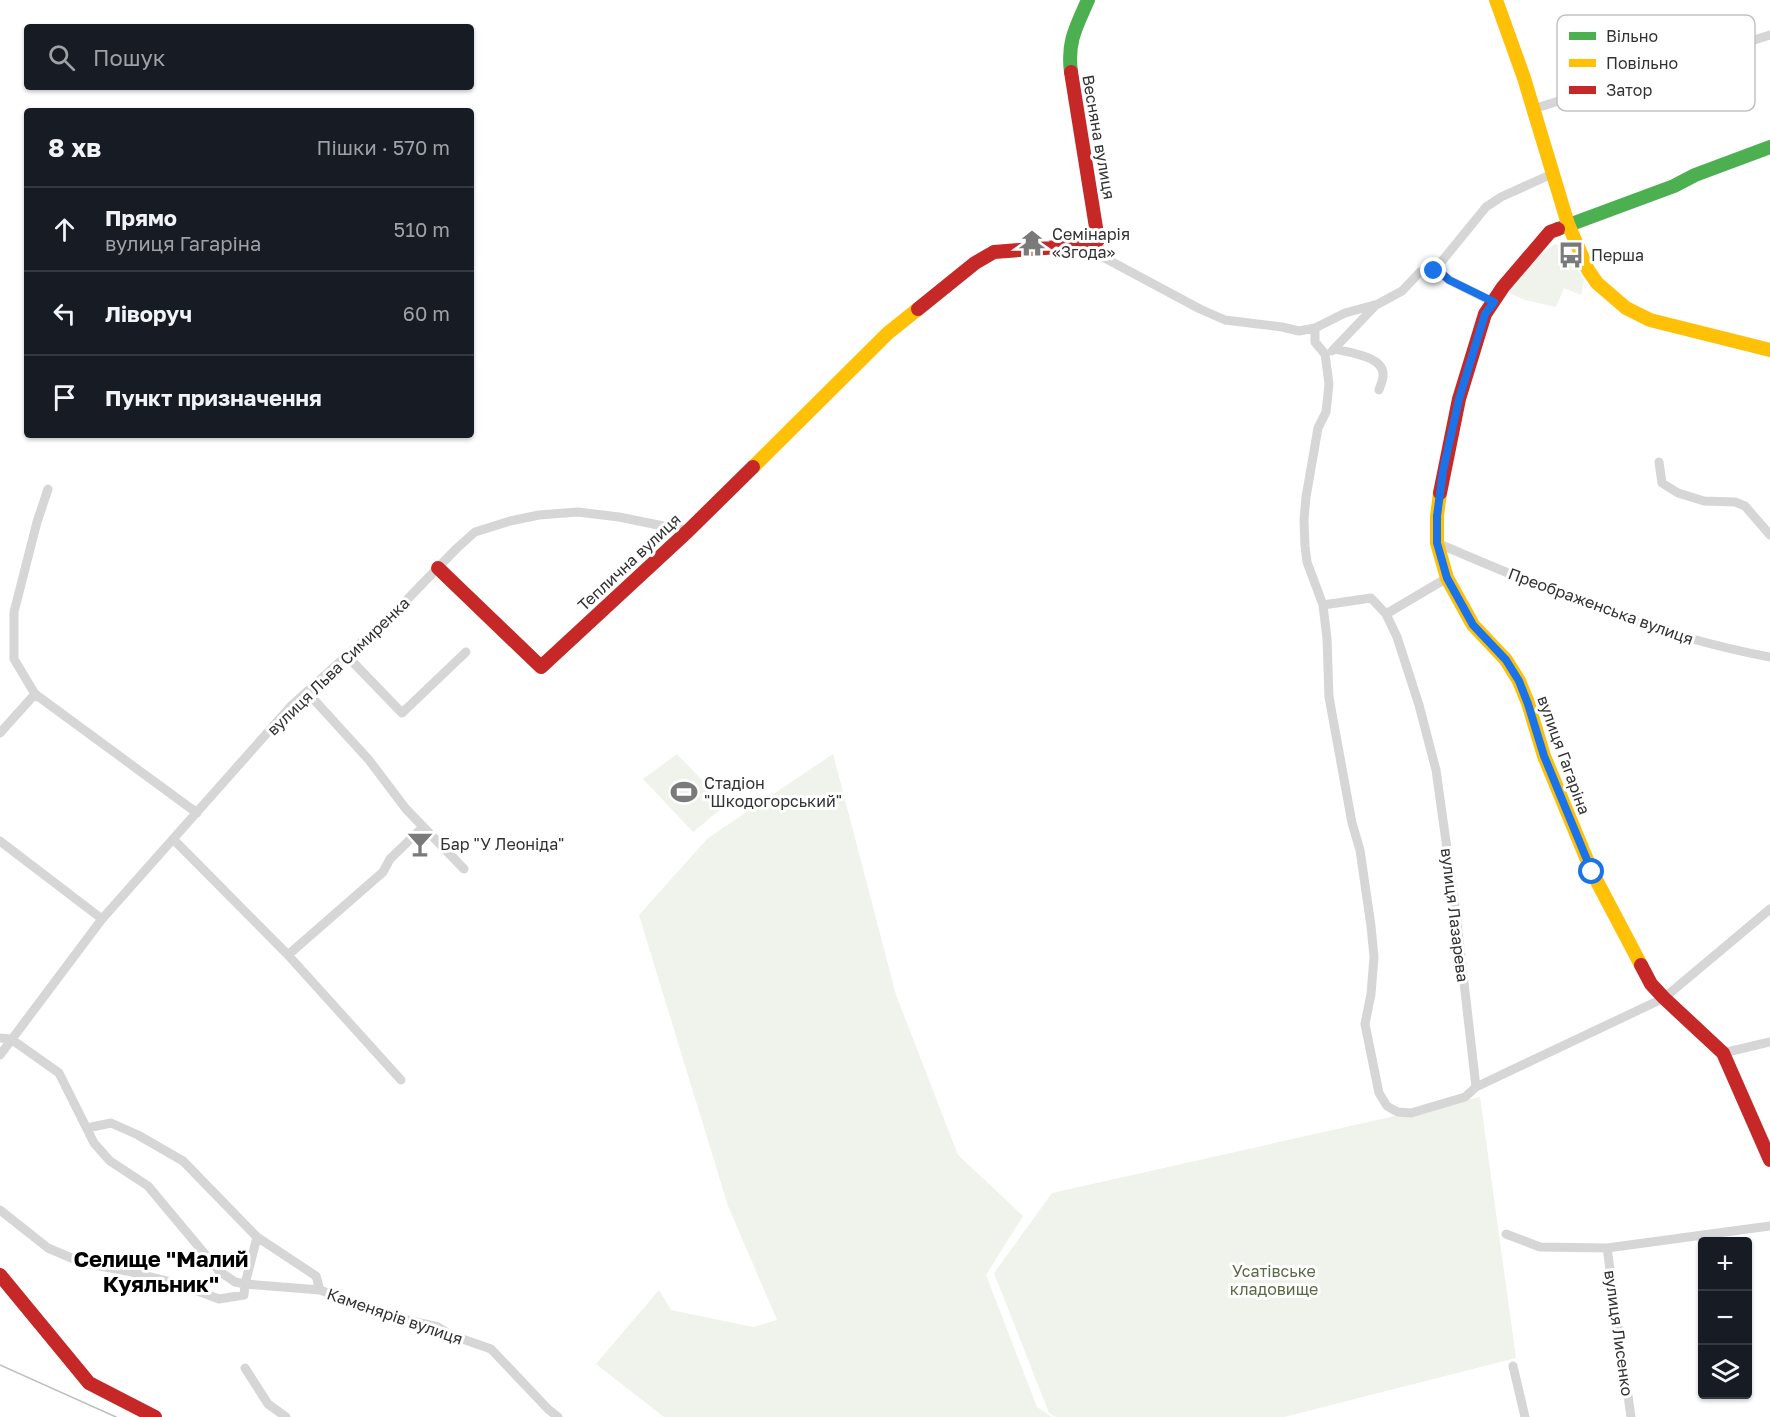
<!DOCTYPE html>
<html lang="uk">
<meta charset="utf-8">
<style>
body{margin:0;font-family:"Golos Text",sans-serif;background:#242831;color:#f1f3f6}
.controls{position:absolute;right:18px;bottom:18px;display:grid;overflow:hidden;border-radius:6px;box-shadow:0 2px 4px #0004}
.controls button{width:54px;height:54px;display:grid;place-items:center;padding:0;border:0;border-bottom:2px solid #363941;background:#171b24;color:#f1f3f6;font:30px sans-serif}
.stop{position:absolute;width:18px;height:18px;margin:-14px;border:4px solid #1a73e8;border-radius:50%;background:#fff}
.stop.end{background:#1a73e8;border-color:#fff;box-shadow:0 2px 6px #0008}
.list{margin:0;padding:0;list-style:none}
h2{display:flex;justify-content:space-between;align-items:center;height:78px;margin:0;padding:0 24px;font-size:26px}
h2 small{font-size:20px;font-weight:400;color:#9ea1a6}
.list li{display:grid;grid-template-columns:39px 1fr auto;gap:18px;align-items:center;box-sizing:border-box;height:84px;padding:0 24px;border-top:2px solid #363941}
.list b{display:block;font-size:22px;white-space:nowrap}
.list p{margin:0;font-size:20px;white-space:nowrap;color:#9ea1a6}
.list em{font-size:20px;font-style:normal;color:#9ea1a6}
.icon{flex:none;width:33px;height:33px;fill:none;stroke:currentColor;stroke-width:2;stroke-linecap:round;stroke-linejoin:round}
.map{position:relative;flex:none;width:1770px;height:1417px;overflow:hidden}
.search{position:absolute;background:#171b24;box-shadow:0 2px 4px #0004;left:24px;top:24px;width:450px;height:66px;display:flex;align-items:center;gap:15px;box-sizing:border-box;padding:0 21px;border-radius:6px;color:#9ea1a6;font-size:22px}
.panel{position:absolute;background:#171b24;box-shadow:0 2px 4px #0004;left:24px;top:108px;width:450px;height:330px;border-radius:6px}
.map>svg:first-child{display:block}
.green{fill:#f0f2ec}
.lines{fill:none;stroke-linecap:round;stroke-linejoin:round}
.street{stroke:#d6d6d6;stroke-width:9}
.fast{stroke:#4caf50;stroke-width:14}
.slow{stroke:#ffc107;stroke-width:14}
.jam{stroke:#c62828;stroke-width:14}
.tram{stroke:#bebebe;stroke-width:1.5}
.route{stroke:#1a73e8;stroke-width:8}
.labels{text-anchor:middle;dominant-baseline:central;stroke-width:6;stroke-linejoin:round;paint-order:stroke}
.street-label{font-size:16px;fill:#323232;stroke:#fff}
.poi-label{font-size:16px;fill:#323232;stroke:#fff;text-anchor:start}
.park-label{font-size:16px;fill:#5a6a44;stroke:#fff}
.district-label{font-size:22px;font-weight:bold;fill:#000;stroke:#fff}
.key{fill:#fff;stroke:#c2c2c2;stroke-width:1.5}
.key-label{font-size:16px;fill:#323232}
</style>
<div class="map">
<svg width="1770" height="1417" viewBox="0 0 1770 1417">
<rect width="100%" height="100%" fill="#fff"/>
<path class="green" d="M1555 244 1564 248 1584 280 1581 295 1564 288 1556 307 1525 300 1509 293C1517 272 1537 257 1555 244Z
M677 754 726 805 693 832 643 779Z
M833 754 896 995 958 1155 1023 1216 986 1275 1037 1407 1052 1417H664L596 1364 659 1290 671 1310 753 1327 777 1320 728 1206 639 915 708 838Z
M1480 1097 1516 1358 1284 1417H1056L1049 1413 994 1273 1052 1193Z"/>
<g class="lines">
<path class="street" d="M1533 109 1770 35
M1098 240 1101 256 1200 309 1225 320 1282 327 1299 331 1315 328
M1431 269 1440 272 1449 280 1493 302
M1335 349C1349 353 1385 356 1383 376 1383 381 1380 386 1379 390
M1332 351 1376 305
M1659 462 1662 483 1678 493 1704 501 1735 502 1745 506 1770 535
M48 489 37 522 14 612V659L35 694 197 813
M1437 543C1544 589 1655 636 1770 657
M1323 605 1371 598 1386 614 1397 637 1419 705 1436 770 1456 913 1476 1087 1664 998 1770 909
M1386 614 1447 578
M346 655 402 713 466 652
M307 692 369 760 406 809 464 869
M0 733 35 694
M174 840 288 955 401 1080
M0 841 102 919
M288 955 383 872 390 859 423 827
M0 1038 11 1039 59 1073 94 1143 110 1161 148 1186 219 1271 235 1282 245 1284 257 1237
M1723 1053 1770 1042
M0 1055 102 919 292 705 396 611 457 548 475 532 510 521 539 515 578 512 619 517 688 531
M1476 1087 1465 1097 1411 1113 1398 1112 1392 1109 1387 1106 1379 1093 1365 1024 1371 994 1374 957 1371 926 1360 850 1352 823 1329 697 1327 639 1323 605 1307 562 1305 546 1304 520 1306 497 1318 428 1326 412 1329 384 1325 354 1315 342V328L1345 313 1378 304 1402 291 1420 272 1431 269 1442 261 1486 207 1501 197 1552 174
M87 1128 111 1123 138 1135 183 1161 257 1237 316 1276 320 1290 390 1316 438 1327 451 1335 491 1349 548 1409 558 1417
M0 1210 48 1248 83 1263 127 1271 179 1284 219 1299 244 1295 245 1284 320 1290
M1506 1234 1540 1247 1607 1248 1770 1226
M1607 1248 1631 1417
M1513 1366 1525 1417
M245 1368 268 1404 286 1417"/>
<path class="fast" d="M1071 72C1067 42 1076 27 1088 0
M1558 229 1674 186 1695 175 1770 147"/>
<path class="slow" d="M1496 0 1524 78 1568 224 1588 270 1597 283 1626 308 1650 320 1770 350
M753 467 888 333 918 309
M1440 493 1437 516V543L1447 578 1473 625 1506 660 1519 681 1528 703 1544 756 1592 872 1641 965"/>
<path class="jam" d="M918 309 975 263 994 252 1058 247 1098 240 1071 72
M1440 493 1459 399 1485 314 1503 287 1550 232 1558 229
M438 568 541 667 688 531 753 467
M1641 965 1651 984 1664 998 1723 1053 1770 1160
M0 1275 89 1383 155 1417"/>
<path class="tram" d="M0 1365 116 1417"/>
</g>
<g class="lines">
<path class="route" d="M1434 271 1440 272 1449 280 1494 302 1485 314 1459 399 1443 471 1437 516V543L1447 578 1473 625 1506 660 1519 681 1528 704 1544 756 1592 872"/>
</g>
<defs>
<g id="temple-bare" transform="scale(2.07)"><path d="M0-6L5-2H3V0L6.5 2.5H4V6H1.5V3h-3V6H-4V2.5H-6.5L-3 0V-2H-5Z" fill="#7a7a7a" stroke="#fff" stroke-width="2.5" paint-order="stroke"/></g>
<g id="bus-bare" transform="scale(2.07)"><path d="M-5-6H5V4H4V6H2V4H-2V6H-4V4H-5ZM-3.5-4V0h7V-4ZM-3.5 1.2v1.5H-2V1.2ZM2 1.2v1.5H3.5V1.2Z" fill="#7a7a7a" stroke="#fff" stroke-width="2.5" paint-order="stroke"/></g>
<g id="stadium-bare" transform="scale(2.07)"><path d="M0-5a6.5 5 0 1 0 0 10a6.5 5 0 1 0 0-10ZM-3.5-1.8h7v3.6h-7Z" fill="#7a7a7a" stroke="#fff" stroke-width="2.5" paint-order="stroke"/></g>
<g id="bar-bare" transform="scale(2.07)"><path d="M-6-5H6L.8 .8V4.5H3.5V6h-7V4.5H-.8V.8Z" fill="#7a7a7a" stroke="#fff" stroke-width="2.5" paint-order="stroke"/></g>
</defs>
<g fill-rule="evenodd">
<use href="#temple-bare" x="1032" y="243"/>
<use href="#bus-bare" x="1571" y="255"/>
<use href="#stadium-bare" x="684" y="792"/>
<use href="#bar-bare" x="420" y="844"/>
</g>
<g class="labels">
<g class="street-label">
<text transform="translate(1099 137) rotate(80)">Весняна вулиця</text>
<text transform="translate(629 562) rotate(-43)">Теплична вулиця</text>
<text transform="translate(1601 606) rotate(20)">Преображенська вулиця</text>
<text transform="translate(338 666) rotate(-44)">вулиця Льва Симиренка</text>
<text transform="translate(1564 755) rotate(70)">вулиця Гагаріна</text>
<text transform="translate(1455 915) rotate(83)">вулиця Лазарева</text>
<text transform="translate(395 1316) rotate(19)">Каменярів вулиця</text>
<text transform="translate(1619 1333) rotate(82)">вулиця Лисенко</text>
</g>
<g class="poi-label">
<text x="1052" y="234">Семінарія<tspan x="1052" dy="18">«Згода»</tspan></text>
<text x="1591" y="255">Перша</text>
<text x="704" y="783">Стадіон<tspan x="704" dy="18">"Шкодогорський"</tspan></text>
<text x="440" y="844">Бар "У Леоніда"</text>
</g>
<g class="park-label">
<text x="1274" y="1271">Усатівське<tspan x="1274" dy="18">кладовище</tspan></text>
</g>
<g class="district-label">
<text x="161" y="1258">Селище "Малий<tspan x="161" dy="25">Куяльник"</tspan></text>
</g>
</g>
<rect x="1557" y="15" width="198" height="96" rx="9" class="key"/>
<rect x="1569" y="32" width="27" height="8" fill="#4caf50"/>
<rect x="1569" y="59" width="27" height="8" fill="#ffc107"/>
<rect x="1569" y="86" width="27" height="8" fill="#c62828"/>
<g class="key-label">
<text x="1606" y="42">Вільно</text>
<text x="1606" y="69">Повільно</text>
<text x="1606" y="96">Затор</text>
</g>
</svg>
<div class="controls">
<button>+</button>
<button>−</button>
<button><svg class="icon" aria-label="layers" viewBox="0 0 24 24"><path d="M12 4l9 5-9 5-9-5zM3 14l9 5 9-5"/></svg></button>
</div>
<div class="stop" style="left:1592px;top:872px"></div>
<div class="stop end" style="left:1434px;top:271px"></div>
<div class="search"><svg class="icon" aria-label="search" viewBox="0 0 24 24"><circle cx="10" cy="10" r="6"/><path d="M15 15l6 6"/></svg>Пошук</div>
<section class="panel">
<h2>8 хв<small>Пішки · 570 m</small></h2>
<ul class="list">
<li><svg class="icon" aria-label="ahead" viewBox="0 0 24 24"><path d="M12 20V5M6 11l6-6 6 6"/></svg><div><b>Прямо</b><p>вулиця Гагаріна</p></div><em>510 m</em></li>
<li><svg class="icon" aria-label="left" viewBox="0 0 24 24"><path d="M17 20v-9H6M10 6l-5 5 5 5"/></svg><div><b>Ліворуч</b></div><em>60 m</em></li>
<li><svg class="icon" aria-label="arrive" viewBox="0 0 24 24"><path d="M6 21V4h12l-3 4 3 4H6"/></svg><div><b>Пункт призначення</b></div></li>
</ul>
</section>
</div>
